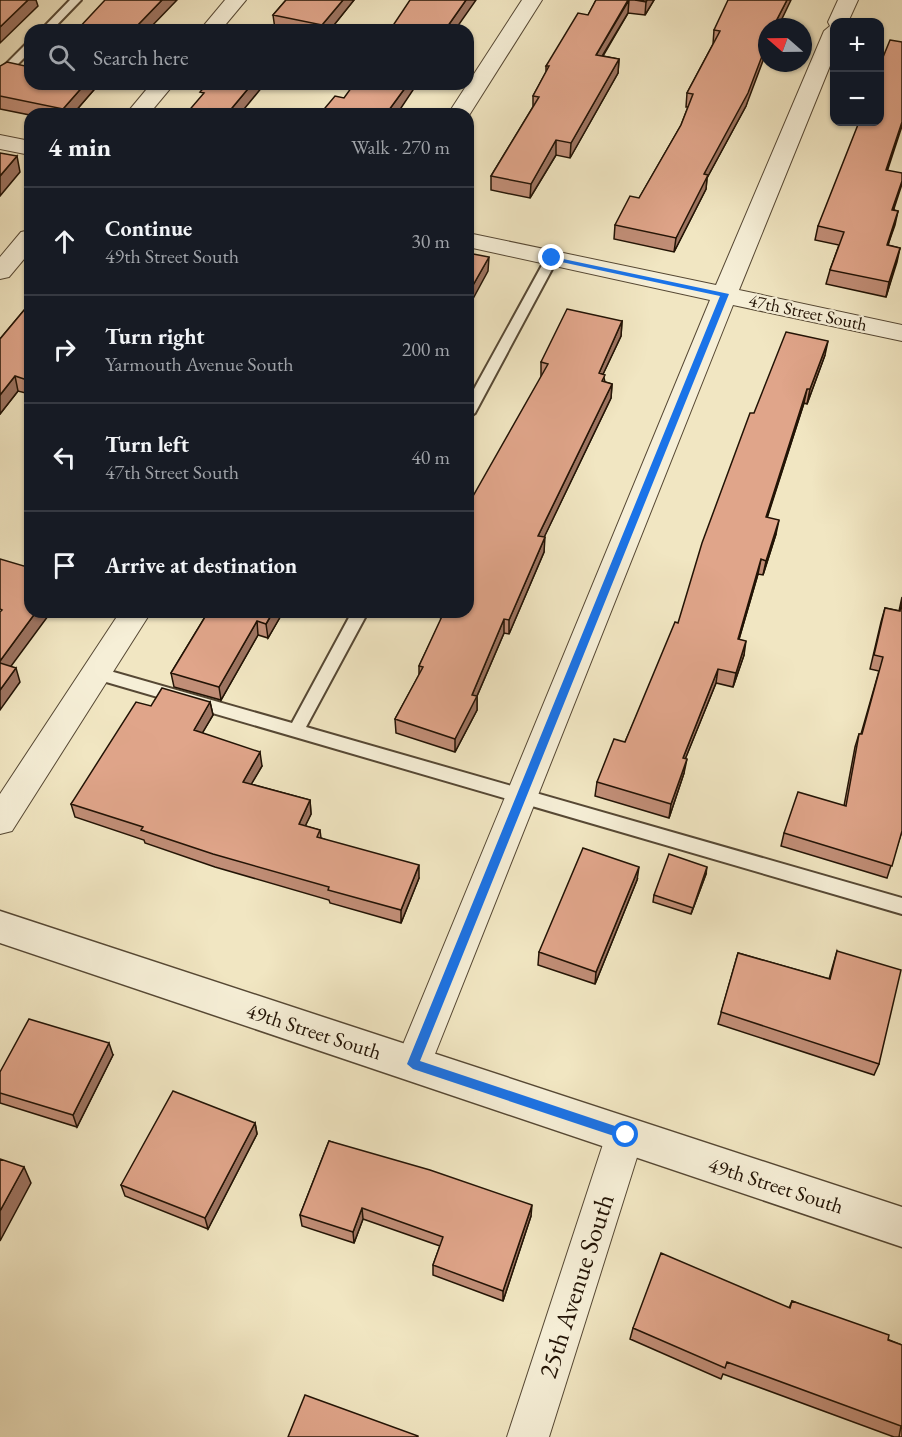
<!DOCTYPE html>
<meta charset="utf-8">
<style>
body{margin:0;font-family:"EB Garamond",serif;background:#20242c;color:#f1f3f6}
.controls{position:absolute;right:18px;top:18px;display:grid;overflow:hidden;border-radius:12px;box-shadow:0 2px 4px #0004}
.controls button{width:54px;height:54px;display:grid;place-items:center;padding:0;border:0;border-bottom:2px solid #363941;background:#171b24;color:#f1f3f6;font:30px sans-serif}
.compass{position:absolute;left:758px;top:18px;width:54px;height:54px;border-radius:50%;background:#171b24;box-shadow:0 2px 4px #0004;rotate:290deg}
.stop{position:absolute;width:18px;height:18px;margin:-14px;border:4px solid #1a73e8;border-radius:50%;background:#fff}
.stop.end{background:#1a73e8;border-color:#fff;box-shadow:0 2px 6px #0008}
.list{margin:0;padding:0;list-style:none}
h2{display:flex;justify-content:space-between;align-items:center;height:78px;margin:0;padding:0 24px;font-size:26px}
h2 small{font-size:20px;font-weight:400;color:#9ea1a6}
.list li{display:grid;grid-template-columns:39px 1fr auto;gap:18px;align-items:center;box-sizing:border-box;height:108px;padding:0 24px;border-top:2px solid #363941}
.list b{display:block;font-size:22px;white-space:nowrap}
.list p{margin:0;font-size:20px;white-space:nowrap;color:#9ea1a6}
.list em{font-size:20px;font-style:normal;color:#9ea1a6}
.icon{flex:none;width:33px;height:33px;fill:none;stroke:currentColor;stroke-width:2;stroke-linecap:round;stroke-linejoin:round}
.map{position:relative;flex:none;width:902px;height:1437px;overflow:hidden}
.search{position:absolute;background:#171b24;box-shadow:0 2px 4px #0004;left:24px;top:24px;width:450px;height:66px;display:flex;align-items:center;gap:15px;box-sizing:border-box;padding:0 21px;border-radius:18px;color:#9ea1a6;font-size:22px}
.panel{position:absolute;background:#171b24;box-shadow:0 2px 4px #0004;left:24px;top:108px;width:450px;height:510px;border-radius:18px}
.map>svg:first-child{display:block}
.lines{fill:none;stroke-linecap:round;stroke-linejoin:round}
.service-casing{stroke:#564834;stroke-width:4}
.minor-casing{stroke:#564834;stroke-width:2}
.tertiary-casing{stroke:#564834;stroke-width:3}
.service{fill:#f6efd7;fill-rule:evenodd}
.minor{fill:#f6efd7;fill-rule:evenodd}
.tertiary{fill:#f6efd7;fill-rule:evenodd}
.wall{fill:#c18e77;stroke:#221305;stroke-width:1.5}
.shaded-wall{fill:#9d7461;stroke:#221305;stroke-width:1.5}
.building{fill:#e0a58a;stroke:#221305;stroke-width:1.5}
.route{fill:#1a73e8}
.labels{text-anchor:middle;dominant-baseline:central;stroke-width:4.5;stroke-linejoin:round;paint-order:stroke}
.far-street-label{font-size:18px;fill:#221305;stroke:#f6efd7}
.street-label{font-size:21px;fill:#221305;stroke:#f6efd7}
.near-street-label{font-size:26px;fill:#221305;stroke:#f6efd7}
</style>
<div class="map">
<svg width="902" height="1437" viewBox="0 0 902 1437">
<rect width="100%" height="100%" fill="#f1e6c2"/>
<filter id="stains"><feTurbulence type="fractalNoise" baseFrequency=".00333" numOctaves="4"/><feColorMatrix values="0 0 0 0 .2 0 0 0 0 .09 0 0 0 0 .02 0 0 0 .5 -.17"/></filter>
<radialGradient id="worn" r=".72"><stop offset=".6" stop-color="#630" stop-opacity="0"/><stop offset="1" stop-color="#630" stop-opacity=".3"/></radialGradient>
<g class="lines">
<g class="service-casing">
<path id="service" d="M70 0H81L52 30H41Z
M30 43V52L4 78 0 79V70L26 44Z
M552 254 558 258 475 413 468 418V400L546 258Z
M352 612H368L306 727 902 898V914L96 679 90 677 88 673 90 669 96 667 292 723Z"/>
</g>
<g class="minor-casing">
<path id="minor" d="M225 0H246L221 30H200Z
M522 0H542L468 117V114H448Z
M838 0H858L848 22H834V56L739 290 902 325V341L733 305 431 1064 426 1076 413 1081 400 1076 395 1064 710 300 468 247V233L716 285 824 31 830 26 828 22Z
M151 84H174L149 114H126Z
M0 135 30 141V155L0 149Z
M30 230V252L9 277 0 279V257L21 232Z
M120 612H151L12 831 0 834V794Z
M625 1117 638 1122 644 1135 549 1437H507L606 1135 612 1122Z"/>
</g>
<g class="tertiary-casing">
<path id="tertiary" d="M0 911 902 1207V1247L0 943Z"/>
</g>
<use href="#service" class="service"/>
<use href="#minor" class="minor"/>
<use href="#tertiary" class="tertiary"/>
</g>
<path class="wall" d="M286 0H354L330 30H279L275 29 273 15Z
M596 0H654L645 15 628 13 603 56 619 59 618 73 570 158 556 155 530 198 491 190V176L533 107V96L546 72V66L588 15Z
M767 27 746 106 707 178 706 189 674 252 614 239 615 225 639 198 681 125 688 107H686L687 93 713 44 714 30Z
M0 66 30 84H99L73 114H30V115L0 109Z
M887 170 894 210 898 211 888 245 900 248 886 297 826 284 830 270 839 245 815 240 818 226Z
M30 303V394L18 391 0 414V339Z
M622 321 621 336 603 374 605 382 612 384 611 398 544 537V552L509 634 504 633 477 696V710L455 752 396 733 395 719 419 675V666L442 618 434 616V612H468L541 377V362Z
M825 355 807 404 804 403 767 517 776 534 763 575 758 574 739 639 744 655 733 687 716 683 685 759 684 773 669 818 595 796 597 782 625 742 678 623Z
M902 597V831L887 878 781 846 784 833 844 806 855 747 859 734H861L879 671 870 669 881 622 885 608 899 611Z
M208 612H283L268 638 258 635 221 700 174 687 171 673Z
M210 702 213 715 202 733 262 766 251 784 310 800 311 814 305 826 320 830 321 838 419 878 401 923 330 903 329 900 215 867 145 843 144 840 75 817 71 804 151 706Z
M706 874 691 914 653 902 654 895Z
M637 880 595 984 538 965 539 952Z
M837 951 879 1064 874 1075 718 1024 738 953 829 979Z
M113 1055 77 1127 0 1103V1072Z
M255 1123 257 1134 208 1229 125 1196 121 1185Z
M329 1141 531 1216 503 1301 433 1275V1265L440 1246 363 1219 354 1243 302 1226 300 1215Z
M792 1301 902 1345V1437H894L723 1374 721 1379 630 1339 633 1328 789 1308Z"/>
<path class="shaded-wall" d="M28 0H36L38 6 0 43V27Z
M162 0H177L148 30H133Z
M343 0H354L330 30H323L322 25Z
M466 0H476L455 30H445Z
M629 0 628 13 595 68 596 55Z
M647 0H654L645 15 646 2Z
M787 0H791L778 27H773Z
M767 43V50L746 106 707 178 706 189 674 252 676 238 704 174Z
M619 59 618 73 570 158 571 143Z
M85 84H99L73 114H64L63 109Z
M252 84H263V86L240 114H227Z
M408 84H417L397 114H386Z
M902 122V126L883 184 886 170Z
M556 140V155L530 198 531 184Z
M17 156 20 172 0 196V176Z
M902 181V184L889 224 892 210Z
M898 211 895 225 883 259 887 245Z
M900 248 897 262 886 297 889 282Z
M489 257 488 271 468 308V294Z
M622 321 621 336 597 387 599 373Z
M828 341 825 355 807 404 810 389Z
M15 376 18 391 0 414V395Z
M612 384 611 398 538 550V536Z
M807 389 804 403 763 531 766 517Z
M779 520 776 534 763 575 766 561Z
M545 537 544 552 509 634V620Z
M761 559 758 574 735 653 738 639Z
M36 612H51L3 677 0 666V661Z
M273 612H283L268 638 266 624Z
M504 619V633L477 696V710L455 752V739L472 695Z
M257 621 258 635 221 700 219 687Z
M746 641 744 655 733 687 736 673Z
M16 668 20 682 0 710V690Z
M718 669 716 683 680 772 683 758Z
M210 702 213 715 196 744 194 730Z
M260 752 262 766 245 795 243 782Z
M687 759 684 773 669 818 671 804Z
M310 800 311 814 300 837 299 824Z
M419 865V878L401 923V910Z
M639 867 637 880 595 984 596 972Z
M707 867 706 874 691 914 693 908Z
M109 1043 113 1055 77 1127 73 1115Z
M255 1123 257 1134 208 1229 205 1218Z
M24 1167 31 1183 0 1241V1211Z
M532 1205 531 1216 503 1301V1291Z
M362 1208 363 1219 354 1243 353 1232Z"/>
<path class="building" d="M0 0H28L0 27Z
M105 0H162L133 30H77Z
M286 0H343L322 25 273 15Z
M410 0H466L445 30H390Z
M596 0H628L596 55 619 59 571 143 556 140 531 184 491 176 539 97 533 96 549 66H546L578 13 588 15Z
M635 0H647L646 2Z
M728 0H787L773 27H767V43L748 93 704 174 708 175 676 238 615 225 630 196 639 198 681 125 693 94 687 93 720 31 714 30Z
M890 40 902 42V122L886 170 902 173V181L892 210 898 211 887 245 900 248 889 282 830 270 844 232 818 226 859 122H879V67Z
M7 62 30 67V84H85L63 109 0 96V66Z
M207 84H252L227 114H186L204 93 200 92Z
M354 84H408L386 114H320L335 96 344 98Z
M0 153 17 156 0 176Z
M468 253 489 257 468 294Z
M30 303V381L15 376 0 395V339Z
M567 309 622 321 599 373 605 375 602 381 612 384 538 536 545 537 509 620 504 619 472 695 477 696 455 739 395 719 423 667 419 666 444 612H468V505L548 364 541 362Z
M786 332 828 341 810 389H807L766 517 779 520 766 561 761 559 738 639 746 641 736 673 718 669 683 758 687 759 671 804 597 782 614 739 625 742 675 622 678 623 702 543 750 413H754Z
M0 559 27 567 30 563V612H36L0 661V612L2 610 0 609Z
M902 602V831L892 866 784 833 798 792 846 806 859 734H862L883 657 874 655 885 608 900 611Z
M208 612H273L266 624 257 621 219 687 171 673Z
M0 663 16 668 0 690Z
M162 688 210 702 194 730 260 752 243 782 310 800 299 824 320 830 317 837 419 865 401 910 328 890 329 887 213 854 141 830 143 827 71 804 136 702 151 706Z
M583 848 639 867 596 972 539 952Z
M669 854 707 867 693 908 654 895Z
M837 951 901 970 879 1064 721 1012 738 953 830 979Z
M29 1019 109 1043 73 1115 0 1093V1072Z
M173 1091 255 1123 205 1218 121 1185Z
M329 1141 430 1170 532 1205 503 1291 433 1265 443 1237 362 1208 353 1232 300 1215Z
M0 1159 24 1167 0 1211Z
M661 1253 790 1308 792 1301 889 1335 888 1340 902 1345V1437H899L901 1426 727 1362 725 1368 633 1328Z
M305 1395 418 1436V1437H288Z"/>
<path class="route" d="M549 256 729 294 420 1061 630 1131V1138L626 1140 413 1069 407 1064 720 296 552 260 548 258Z"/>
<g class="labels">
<g class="far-street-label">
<text transform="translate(808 312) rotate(12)">47th Street South</text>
</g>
<g class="street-label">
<text transform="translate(314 1031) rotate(18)">49th Street South</text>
<text transform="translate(776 1185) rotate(18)">49th Street South</text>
</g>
<g class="near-street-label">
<text transform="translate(576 1286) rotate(-72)">25th Avenue South</text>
</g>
</g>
<rect width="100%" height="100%" filter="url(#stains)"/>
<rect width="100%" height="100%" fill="url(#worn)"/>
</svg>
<div class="controls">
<button>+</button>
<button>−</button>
</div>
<svg class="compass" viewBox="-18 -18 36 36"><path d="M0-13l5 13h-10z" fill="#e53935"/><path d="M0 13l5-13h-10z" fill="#9ea1a6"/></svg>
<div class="stop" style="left:626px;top:1135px"></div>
<div class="stop end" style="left:552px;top:258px"></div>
<div class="search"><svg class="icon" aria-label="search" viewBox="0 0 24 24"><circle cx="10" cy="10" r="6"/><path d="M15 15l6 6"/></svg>Search here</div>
<section class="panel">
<h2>4 min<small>Walk · 270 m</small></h2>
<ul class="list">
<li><svg class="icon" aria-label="ahead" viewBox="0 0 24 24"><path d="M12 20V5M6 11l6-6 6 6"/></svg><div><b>Continue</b><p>49th Street South</p></div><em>30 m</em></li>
<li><svg class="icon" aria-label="right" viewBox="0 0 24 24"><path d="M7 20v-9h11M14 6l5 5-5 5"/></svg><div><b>Turn right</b><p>Yarmouth Avenue South</p></div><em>200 m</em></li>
<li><svg class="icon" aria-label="left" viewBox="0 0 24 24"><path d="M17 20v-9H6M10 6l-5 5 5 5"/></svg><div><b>Turn left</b><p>47th Street South</p></div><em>40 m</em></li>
<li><svg class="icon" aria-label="arrive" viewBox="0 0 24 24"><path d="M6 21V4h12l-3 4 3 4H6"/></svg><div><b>Arrive at destination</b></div></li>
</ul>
</section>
</div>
